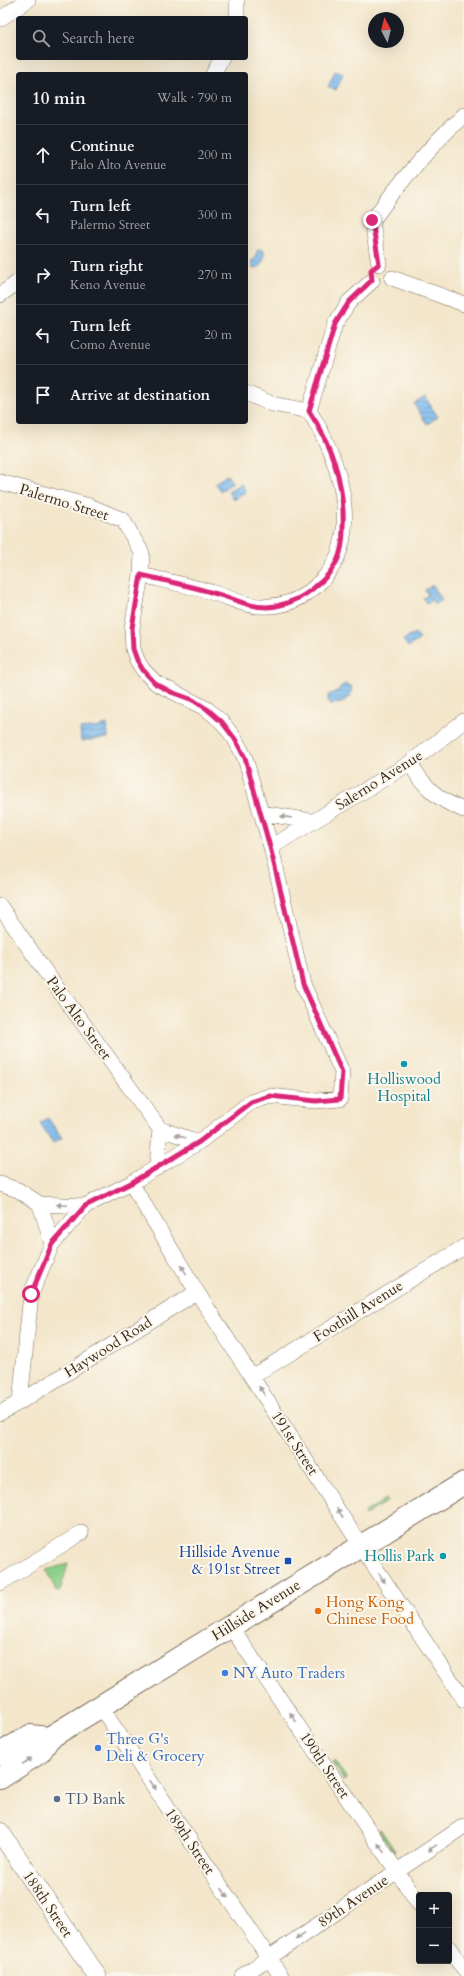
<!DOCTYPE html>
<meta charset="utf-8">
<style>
body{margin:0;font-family:Cardo,serif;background:#20242c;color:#f1f3f6}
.controls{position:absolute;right:12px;bottom:12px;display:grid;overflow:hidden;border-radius:4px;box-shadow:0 4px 16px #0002}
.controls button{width:36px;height:36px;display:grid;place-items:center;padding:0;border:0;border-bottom:1px solid #363941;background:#171b24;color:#f1f3f6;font:20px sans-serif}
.compass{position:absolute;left:368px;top:12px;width:36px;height:36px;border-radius:50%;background:#171b24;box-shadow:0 4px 16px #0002;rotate:353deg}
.stop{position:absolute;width:12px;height:12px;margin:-9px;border:3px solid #db2777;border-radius:50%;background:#fff}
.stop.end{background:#db2777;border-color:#fff;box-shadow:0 1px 4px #0008}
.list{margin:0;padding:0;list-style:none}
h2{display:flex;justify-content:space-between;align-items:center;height:52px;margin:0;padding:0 16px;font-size:17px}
h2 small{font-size:13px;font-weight:400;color:#9ea1a6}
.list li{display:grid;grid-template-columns:26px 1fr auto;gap:12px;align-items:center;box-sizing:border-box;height:60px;padding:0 16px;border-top:1px solid #363941}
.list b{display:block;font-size:15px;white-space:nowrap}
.list p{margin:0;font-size:13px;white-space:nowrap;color:#9ea1a6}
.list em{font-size:13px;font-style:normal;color:#9ea1a6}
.icon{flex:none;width:22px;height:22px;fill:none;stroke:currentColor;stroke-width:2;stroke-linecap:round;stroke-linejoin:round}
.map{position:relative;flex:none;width:464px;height:1976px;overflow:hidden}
.search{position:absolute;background:#171b24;box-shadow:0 4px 16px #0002;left:16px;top:16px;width:232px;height:44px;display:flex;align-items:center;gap:10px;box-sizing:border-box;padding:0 14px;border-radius:4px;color:#9ea1a6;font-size:15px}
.panel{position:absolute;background:#171b24;box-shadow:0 4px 16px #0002;left:16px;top:72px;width:232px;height:352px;border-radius:4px}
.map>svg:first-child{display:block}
.grass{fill:#8cd089;stroke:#647d54}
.water{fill:url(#water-rules);stroke:#5a7286}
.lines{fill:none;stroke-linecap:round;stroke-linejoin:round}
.minor-casing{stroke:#7b6c5b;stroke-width:16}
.tertiary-casing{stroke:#7b6c5b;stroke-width:20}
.primary-casing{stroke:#7b6c5b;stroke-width:24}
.minor{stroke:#fff;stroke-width:15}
.tertiary{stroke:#fff;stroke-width:19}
.primary{stroke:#fff;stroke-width:22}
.oneway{fill:#a79f9a}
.route{stroke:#db2777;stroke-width:5}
.culture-dot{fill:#0f9aa8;stroke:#fbf7ec;stroke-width:1.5}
.transit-dot{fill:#1a4fb4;stroke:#fbf7ec;stroke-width:1.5}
.food-dot{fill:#e8710a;stroke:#fbf7ec;stroke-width:1.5}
.shop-dot{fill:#3f7fe0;stroke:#fbf7ec;stroke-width:1.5}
.service-dot{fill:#5c6f8a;stroke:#fbf7ec;stroke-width:1.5}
.labels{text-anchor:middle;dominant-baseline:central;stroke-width:4;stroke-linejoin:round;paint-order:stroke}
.street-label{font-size:15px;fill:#3b2a1e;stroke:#fbf7ec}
.culture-label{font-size:15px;fill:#0d838f;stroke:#fbf7ec}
.transit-label{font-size:15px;fill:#164399;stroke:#fbf7ec;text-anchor:end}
.food-label{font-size:15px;fill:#c56008;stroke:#fbf7ec;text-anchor:start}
.shop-label{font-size:15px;fill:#366cbe;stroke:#fbf7ec;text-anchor:start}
.service-label{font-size:15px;fill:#4e5e75;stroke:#fbf7ec;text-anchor:start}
</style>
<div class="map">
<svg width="464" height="1976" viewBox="0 0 464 1976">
<defs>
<pattern id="water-rules" width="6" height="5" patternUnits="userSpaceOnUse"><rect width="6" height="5" fill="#7abaee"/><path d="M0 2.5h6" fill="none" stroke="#6597c0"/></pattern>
</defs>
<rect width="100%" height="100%" fill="#fbf7ec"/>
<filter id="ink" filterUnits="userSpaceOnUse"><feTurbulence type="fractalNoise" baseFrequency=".025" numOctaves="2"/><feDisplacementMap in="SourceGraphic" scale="8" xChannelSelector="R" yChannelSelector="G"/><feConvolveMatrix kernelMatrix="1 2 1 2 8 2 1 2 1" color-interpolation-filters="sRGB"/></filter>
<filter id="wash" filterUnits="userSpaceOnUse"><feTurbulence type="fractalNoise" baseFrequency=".012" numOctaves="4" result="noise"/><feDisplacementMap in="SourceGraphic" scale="16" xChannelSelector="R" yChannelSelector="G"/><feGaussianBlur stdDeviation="0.9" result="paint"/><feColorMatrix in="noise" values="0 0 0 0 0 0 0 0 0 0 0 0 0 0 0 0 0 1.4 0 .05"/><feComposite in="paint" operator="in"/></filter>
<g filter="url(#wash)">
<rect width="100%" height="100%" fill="#f3e6cb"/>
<path class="grass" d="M386 1499 388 1501 365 1515 364 1513Z
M68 1564 60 1591 57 1592 46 1570Z
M334 1761 347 1779 344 1781 332 1762Z
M380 1829 395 1851 393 1852 378 1830Z"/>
<path class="water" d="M335 71 343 74 336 90 328 87Z
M260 249 264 251V259L259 267 253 268 251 261 256 258 257 250Z
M425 397 438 417 427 424 414 404Z
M227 475 233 483 220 491 215 483Z
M241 483 246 492 233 500 228 491Z
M433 585 442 600 435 605 432 600 426 603 423 598 428 595 425 590Z
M415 633 420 639 408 647 403 640Z
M346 684 352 687 350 697 341 703 330 704 328 701V695L339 690 340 687Z
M107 724 108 738 81 741 80 729 102 727V725Z
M48 1118 62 1138 53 1143 40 1123Z"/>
</g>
<g filter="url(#ink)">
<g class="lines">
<g class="minor-casing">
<path id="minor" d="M237 18V0
M0 19 28 0
M213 74 222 58
M379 264 372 221C400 182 429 147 464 115
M392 278 464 304
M0 295 18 282
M246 393 272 404 309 411
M309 411 335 324 349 302 372 281
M0 482 89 506 123 520 142 553 141 575 132 628 133 649 137 660 143 670 156 683 207 709 222 722 235 739 245 758 271 847 303 984 342 1072 340 1099 316 1101 270 1096 251 1102 199 1142 131 1183 85 1206 52 1244 31 1294 20 1402 0 1413
M141 575C166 581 192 586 217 594 235 600 250 608 270 606 288 605 305 597 318 584 366 540 340 458 309 411
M410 763C423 786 439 801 464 810
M261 813 311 821
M271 847 410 763 464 721
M0 906 47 974 160 1129 199 1142
M157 1168 160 1129
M131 1183 197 1292 361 1546 464 1700
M0 1184 18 1190 40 1204 85 1206
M40 1204 52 1244
M253 1376 464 1247
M20 1402 197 1292
M0 1583 81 1533
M231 1627 419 1904
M100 1706 281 1976
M449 1948 464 1970
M242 1976 464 1826"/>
</g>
<g class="tertiary-casing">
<path id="tertiary" d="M0 1832 97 1976"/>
</g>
<g class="primary-casing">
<path id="primary" d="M0 1754 30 1736 49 1738
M0 1778 40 1752 49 1738 464 1483"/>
</g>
<use href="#minor" class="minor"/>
<use href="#tertiary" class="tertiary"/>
<use href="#primary" class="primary"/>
</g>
<defs><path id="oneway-solid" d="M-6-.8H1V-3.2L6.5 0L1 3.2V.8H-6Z"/></defs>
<g class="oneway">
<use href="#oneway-solid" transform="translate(286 817) rotate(-171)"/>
<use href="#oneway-solid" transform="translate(180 1136) rotate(-161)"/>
<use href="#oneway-solid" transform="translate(62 1205) rotate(-178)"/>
<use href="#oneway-solid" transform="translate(184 1270) rotate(-121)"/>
<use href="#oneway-solid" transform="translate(262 1391) rotate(-123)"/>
<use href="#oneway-solid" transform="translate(340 1513) rotate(-123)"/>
<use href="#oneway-solid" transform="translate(382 1578) rotate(56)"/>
<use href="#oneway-solid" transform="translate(293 1717) rotate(-124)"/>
<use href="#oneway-solid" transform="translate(27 1761) rotate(-35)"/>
<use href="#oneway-solid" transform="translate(153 1785) rotate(56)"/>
<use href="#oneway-solid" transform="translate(381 1848) rotate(-124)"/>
<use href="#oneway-solid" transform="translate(432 1848) rotate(146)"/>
<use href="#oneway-solid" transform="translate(225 1893) rotate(56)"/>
<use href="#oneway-solid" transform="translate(300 1936) rotate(146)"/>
</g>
</g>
<g class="lines" filter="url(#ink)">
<path class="route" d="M31 1294 52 1244 85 1206 131 1183 199 1142 251 1102 270 1096 316 1101 340 1099 342 1072 303 984 270 847 245 758 235 739 222 722 207 709 193 700 171 692 156 684 143 670 137 660 133 649 132 628 141 575C166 581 192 586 217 594 235 599 248 607 267 607 285 606 303 598 316 586 325 579 332 571 337 561 342 551 343 539 343 528 345 485 333 447 309 411L335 324 349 302 372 280 371 270 379 264 372 220"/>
</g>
<g class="culture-dot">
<circle cx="404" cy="1064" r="4"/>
<circle cx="443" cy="1556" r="4"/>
</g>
<rect class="transit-dot" x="284" y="1557" width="8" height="8" rx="2"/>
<circle class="food-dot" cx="318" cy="1611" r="4"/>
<g class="shop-dot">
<circle cx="225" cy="1673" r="4"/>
<circle cx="98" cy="1748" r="4"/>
</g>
<circle class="service-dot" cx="57" cy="1799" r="4"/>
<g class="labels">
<g class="street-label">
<text transform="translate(64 502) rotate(17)">Palermo Street</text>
<text transform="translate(379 780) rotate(-32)">Salerno Avenue</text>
<text transform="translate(79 1018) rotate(54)">Palo Alto Street</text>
<text transform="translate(358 1311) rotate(-32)">Foothill Avenue</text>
<text transform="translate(108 1347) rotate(-32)">Haywood Road</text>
<text transform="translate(295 1443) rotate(57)">191st Street</text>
<text transform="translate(256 1610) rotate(-32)">Hillside Avenue</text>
<text transform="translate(325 1765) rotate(56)">190th Street</text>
<text transform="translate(190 1841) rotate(56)">189th Street</text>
<text transform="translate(353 1901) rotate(-34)">89th Avenue</text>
<text transform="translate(48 1904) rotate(56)">188th Street</text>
</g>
<g class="culture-label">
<text x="404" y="1079">Holliswood<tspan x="404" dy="17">Hospital</tspan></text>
<text x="435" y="1556" text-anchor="end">Hollis Park</text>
</g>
<g class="transit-label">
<text x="280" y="1552">Hillside Avenue<tspan x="280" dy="17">&amp; 191st Street</tspan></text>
</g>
<g class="food-label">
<text x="326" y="1602">Hong Kong<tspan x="326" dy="17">Chinese Food</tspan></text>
</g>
<g class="shop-label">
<text x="233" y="1673">NY Auto Traders</text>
<text x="106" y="1739">Three G's<tspan x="106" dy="17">Deli &amp; Grocery</tspan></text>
</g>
<g class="service-label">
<text x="65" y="1799">TD Bank</text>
</g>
</g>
</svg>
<div class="controls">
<button>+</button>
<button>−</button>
</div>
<svg class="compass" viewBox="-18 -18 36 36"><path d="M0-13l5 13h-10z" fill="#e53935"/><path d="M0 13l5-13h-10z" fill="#9ea1a6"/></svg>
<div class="stop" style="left:31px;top:1294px"></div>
<div class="stop end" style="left:372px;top:220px"></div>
<div class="search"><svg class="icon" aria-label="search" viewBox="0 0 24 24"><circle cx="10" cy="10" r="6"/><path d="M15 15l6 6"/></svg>Search here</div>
<section class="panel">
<h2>10 min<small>Walk · 790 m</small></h2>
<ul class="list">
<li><svg class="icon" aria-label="ahead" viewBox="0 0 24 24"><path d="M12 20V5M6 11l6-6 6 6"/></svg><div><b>Continue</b><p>Palo Alto Avenue</p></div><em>200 m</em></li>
<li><svg class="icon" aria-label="left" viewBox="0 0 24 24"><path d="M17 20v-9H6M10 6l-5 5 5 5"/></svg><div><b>Turn left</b><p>Palermo Street</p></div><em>300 m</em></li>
<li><svg class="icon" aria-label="right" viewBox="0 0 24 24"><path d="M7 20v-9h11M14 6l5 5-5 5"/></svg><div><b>Turn right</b><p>Keno Avenue</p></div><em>270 m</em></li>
<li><svg class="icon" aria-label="left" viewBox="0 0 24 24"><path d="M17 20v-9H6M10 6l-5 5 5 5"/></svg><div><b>Turn left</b><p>Como Avenue</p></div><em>20 m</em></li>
<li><svg class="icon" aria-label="arrive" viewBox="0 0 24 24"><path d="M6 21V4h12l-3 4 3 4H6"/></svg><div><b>Arrive at destination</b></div></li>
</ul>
</section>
</div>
